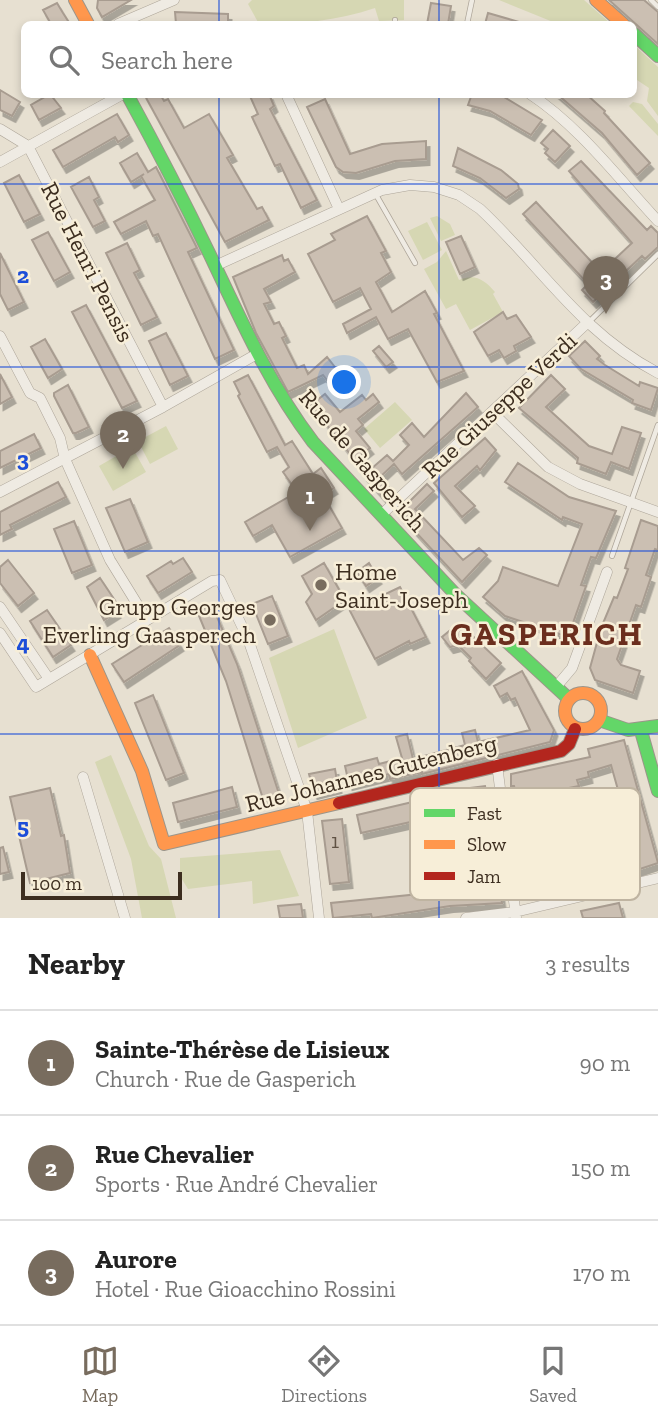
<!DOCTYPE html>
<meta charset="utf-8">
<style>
body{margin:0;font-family:"Zilla Slab",serif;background:#f2f2f2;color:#222}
.scale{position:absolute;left:21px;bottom:18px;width:161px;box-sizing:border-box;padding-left:7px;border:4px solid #3d2e20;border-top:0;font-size:19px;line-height:24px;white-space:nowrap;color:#3d2e20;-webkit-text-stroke:5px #f7eed8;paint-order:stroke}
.you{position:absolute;left:345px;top:383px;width:24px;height:24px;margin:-18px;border:5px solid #fff;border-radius:50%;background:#1a73e8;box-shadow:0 0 0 10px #1a73e833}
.badge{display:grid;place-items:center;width:46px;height:46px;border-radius:50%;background:#786c5e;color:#fff;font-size:23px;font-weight:700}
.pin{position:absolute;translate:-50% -58px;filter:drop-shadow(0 2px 4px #0008)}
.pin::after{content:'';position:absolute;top:37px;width:24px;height:21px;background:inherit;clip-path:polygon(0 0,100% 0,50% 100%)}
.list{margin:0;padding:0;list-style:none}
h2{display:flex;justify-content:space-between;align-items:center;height:91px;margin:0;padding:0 28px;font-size:30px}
h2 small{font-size:23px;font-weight:400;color:#767676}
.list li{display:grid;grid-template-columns:46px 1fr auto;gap:21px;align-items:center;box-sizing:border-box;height:105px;padding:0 28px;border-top:2px solid #e0e0e0}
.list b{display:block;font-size:26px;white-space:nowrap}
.list p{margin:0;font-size:23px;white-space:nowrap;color:#767676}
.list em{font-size:23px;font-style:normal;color:#767676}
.icon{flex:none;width:38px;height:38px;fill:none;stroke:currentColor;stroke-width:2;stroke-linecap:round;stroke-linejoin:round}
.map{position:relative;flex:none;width:658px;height:918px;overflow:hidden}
.search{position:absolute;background:#fff;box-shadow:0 4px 10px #0003;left:21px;right:21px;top:21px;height:77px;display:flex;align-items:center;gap:18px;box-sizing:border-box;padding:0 24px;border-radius:10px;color:#767676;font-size:26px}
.sheet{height:406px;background:#fff}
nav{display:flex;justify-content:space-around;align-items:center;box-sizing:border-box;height:98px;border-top:2px solid #e0e0e0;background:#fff;font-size:19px;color:#767676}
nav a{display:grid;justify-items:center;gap:4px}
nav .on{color:#786c5e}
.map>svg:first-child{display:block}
.green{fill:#d6d7b3}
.building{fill:#cbbfb2;stroke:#a89c90;stroke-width:2;filter:url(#shadow)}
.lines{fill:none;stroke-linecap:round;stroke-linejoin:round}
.lane-casing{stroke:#ada599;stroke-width:6}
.street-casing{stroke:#ada599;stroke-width:11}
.fast-casing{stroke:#9c958a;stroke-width:14}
.slow-casing{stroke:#9c958a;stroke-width:14}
.jam-casing{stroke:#9c958a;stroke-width:14}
.lane{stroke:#efebe3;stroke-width:4.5}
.street{stroke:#efebe3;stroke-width:10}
.fast{stroke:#63d668;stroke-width:12}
.slow{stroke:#ff974d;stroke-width:12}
.jam{stroke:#b3261e;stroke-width:12}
.grid{fill:none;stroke:#1d4ed8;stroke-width:2;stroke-opacity:0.55}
.poi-dot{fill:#786c5e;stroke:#f7eed8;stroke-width:2.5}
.labels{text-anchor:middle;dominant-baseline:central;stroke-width:5;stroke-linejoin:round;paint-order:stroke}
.number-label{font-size:21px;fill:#605244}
.street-label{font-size:24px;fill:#3d2e20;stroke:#f7eed8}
.poi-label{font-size:24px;fill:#3d2e20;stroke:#f7eed8;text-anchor:start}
.district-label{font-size:32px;font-weight:bold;letter-spacing:2px;fill:#6b2e1e;stroke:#f7eed8}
.key{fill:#f7eed8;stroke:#bfb4a1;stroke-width:2}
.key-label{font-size:19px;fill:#3d2e20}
.grid-label{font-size:23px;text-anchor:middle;font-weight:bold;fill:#1d4ed8;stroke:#f7eed8;stroke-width:5;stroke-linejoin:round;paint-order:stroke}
</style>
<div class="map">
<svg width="658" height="918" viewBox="0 0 658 918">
<defs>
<filter id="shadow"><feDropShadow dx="3.5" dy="6" stdDeviation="0" flood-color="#0004"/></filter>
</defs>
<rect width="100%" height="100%" fill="#e7e0d1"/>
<path class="green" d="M252 0H404V20L379 21 375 8C336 21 300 24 259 24L248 4Z
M499 0H584L611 24H558Z
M634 45 658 67V116L647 101 649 88 634 78Z
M633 102 642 104 658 124V136L629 106Z
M437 216 450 224 455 235 441 241 430 218Z
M427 222 442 250 423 260 408 231Z
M446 251 459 280C475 273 485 280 495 292L493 294 503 312 470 330 456 304 446 309 424 269 437 262Z
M395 402 412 420 380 448 364 429Z
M166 426 178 449 150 464 138 441Z
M132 447 146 472 113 491 99 466Z
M334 629 367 718 298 748 269 658Z
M111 755 149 846 161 859 176 918H142L131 859 95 762Z
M280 850 299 896 253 904 252 881 188 889 180 876V858Z"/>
<path class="building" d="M98 0H131L102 17 97 8Z
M609 0H644L658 12V44Z
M57 3 63 13 70 24H51L43 10Z
M431 3 451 6 448 24H427Z
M175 12 228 14V24H176Z
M488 13 519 22V24H485Z
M0 90 20 102 12 116 0 110Z
M50 94 61 108 39 120 31 105Z
M144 94H160L164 101 168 99 184 128 209 114 233 155 227 158 257 209 262 207 269 220 225 242Z
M249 94H269L274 106 270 109 317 200 301 208 280 164 275 166 252 117 258 114Z
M472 94H499L542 120 531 135 490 111 468 105Z
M557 94H586L605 111 604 113 650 163 637 175 602 133Z
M325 99 350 154 382 144 426 141V159L395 161 356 173 343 172 336 167 307 107Z
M117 114 129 135 118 142 115 137 63 167 53 150Z
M553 130 570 146 555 162 545 153 548 149 541 143Z
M458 148 501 170 518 184 519 189 506 198 480 178 453 166Z
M137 153 148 172 156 167 197 248 188 252 234 350 215 359 158 234 153 236 146 221 121 234 114 222 155 200 141 176 144 174 131 182 120 163Z
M581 161 647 230 651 226 658 233V247L645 259 642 256 593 302 582 290 588 284 523 214 536 202 601 272 632 243 569 171Z
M19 175 40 214 24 222 4 183Z
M89 177 99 197 94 200 105 221 93 227 71 187Z
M367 216 386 251 381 253 391 272 376 282 392 312 425 291 437 313 434 314 464 371 437 382 408 329 388 339 376 317 347 333 343 324 371 309 360 288 333 302 308 254 335 240 331 234Z
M48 232 70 272 54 281 32 240Z
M461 236 475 267 460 274 446 242Z
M127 243 140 270 134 273 157 317 141 325 106 253Z
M0 253 24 302 8 310 0 294Z
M282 255 284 261 288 259 295 272 264 289 271 302 264 304 274 324 279 322 286 336 282 338 297 368 304 365 308 374 327 357 338 371 327 380 323 375 288 392 256 333 233 277Z
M86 305 137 401 122 408 72 312Z
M503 312 507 319 516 315 531 337 514 346 516 351 504 358 499 350 488 356 474 332Z
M166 333 188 376 170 385 149 341Z
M45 339 62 369 48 378 31 347Z
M585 341 600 356 597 359 605 365 639 386 640 382 658 388 651 410 632 403 633 400 581 369 569 356Z
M379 346 393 362 386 367 373 351Z
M0 374 12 397 0 404Z
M248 375 285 445 292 441 313 474 321 468 334 488 323 495 342 528 290 557 272 525 253 536 245 522 297 492 283 472 289 467 277 447 267 452 238 396 240 394 234 382Z
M551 375 565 389 546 407 589 446 612 454 622 427 641 433 629 469 611 462 606 474 577 463 578 458 519 408Z
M68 385 89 427 76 433H73L54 396V393Z
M466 393 478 407 402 474 394 464 380 477 392 491 384 498 364 475 387 455 393 461 409 445 400 435 412 423 424 437Z
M325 394 340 412 362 395 366 400 373 394 379 402 358 419 363 425 356 431 370 448 355 460 311 405Z
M34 434 41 448 0 468V451Z
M485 438 496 450 480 470 477 466 455 486 475 506 462 517 434 483Z
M518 463 569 497 616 511 596 558 591 557 581 585 586 586 568 637 505 616 483 597 498 581 503 567 558 586 582 524 563 517 562 520 505 482Z
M58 482 66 497 10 525 12 529 0 535V512Z
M427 484 434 491 415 509 463 560 479 548 487 555 462 582 398 513Z
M130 499 148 542 125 552 106 508Z
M641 520 658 526V550L655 549 646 575 651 577 641 607 636 605 617 659 621 665 640 671 633 693 595 680 590 668 601 628 614 597 617 598 628 569 625 568Z
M74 521 92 565 72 573 54 529Z
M183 558 192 572 158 593 147 576 171 561 173 564Z
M8 560 34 593 18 606 0 583V567Z
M324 563 345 600 316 620 306 602 312 594 302 576Z
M369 563 378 578 366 586 357 572Z
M100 578 118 605 114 607 117 612 104 620 87 587Z
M400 587 426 637 410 644 409 641 375 659 350 611Z
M272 596 288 636 268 644 252 604Z
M212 605 237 664 280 797 264 802 226 681 197 611Z
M47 610 71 645 53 657 30 621Z
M459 623 501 663 486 679 469 661 471 658 458 645 450 647 442 637Z
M169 628 180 645 124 682 112 664Z
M522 671 554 730 550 742 422 774V772L390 779 389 774 349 784 345 766 377 758 379 764 402 758 396 737 407 734 413 759 465 745 462 733 475 730 478 742 530 730 515 698 511 700 507 693 500 697 494 686Z
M153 695 184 773 166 780 135 703Z
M624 740 658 863 637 870 628 835 614 838 612 825 627 822 611 765 588 772 589 777 577 780 579 786 528 796 536 846 520 848 513 808 520 807 514 786H511V774L590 757 588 749Z
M335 769 338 787 314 793 309 774Z
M485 786 502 903 450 906 372 918 371 914 333 918 331 903 449 891 454 890 452 881 469 878 470 888 487 886 483 861 461 864 459 855 477 852 469 788Z
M232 787 237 807 178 822 173 803Z
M50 788 61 836 64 835 70 873 30 883 10 797Z
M438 796 442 815 361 833 357 815Z
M342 819 349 882 330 884 322 821Z
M3 847 9 872 0 874V848Z
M619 903 623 918H583L581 911Z
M301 904 303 918H280L278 906Z"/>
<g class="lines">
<g class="lane-casing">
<path id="lane" d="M651 0 658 7
M395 20V24
M467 24 472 0
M375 193 415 263
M589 322 658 254
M612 556 658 425"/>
</g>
<g class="street-casing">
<path id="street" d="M118 24 174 0
M286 94 339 209
M530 94C580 127 617 177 658 221
M0 129 28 146 163 407
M0 162 123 94
M215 266 382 190 410 185 434 187 459 195 480 209C542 267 580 332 658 373
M0 336 30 393 40 398 60 438 65 459 110 560 147 620
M492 412 548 467 580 484 658 512
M0 492 163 407 255 355
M381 515 587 323
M0 607 49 679
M0 633 36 687 212 581 220 580 248 639 307 811 319 918
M556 687 572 668 607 572
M497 764 516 917
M83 777 125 918
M466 918 515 912 658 878"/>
</g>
<g class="fast-casing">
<path id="fast" d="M634 34 658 56
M127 94C156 147 184 201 210 255 241 320 269 384 313 442L456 595 569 699
M599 720 628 730 658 726
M641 731 658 791"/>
</g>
<g class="slow-casing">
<path id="slow" d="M75 0 88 24
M596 0 623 24
M90 655 142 771 164 844 339 803
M565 711a18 18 0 1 1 36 0a18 18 0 1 1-36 0Z"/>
</g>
<g class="jam-casing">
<path id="jam" d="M339 803 561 751 569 744 575 729"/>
</g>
<use href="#lane" class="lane"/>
<use href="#street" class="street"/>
<use href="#fast" class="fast"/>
<use href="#slow" class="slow"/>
<use href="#jam" class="jam"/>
</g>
<path class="grid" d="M219 0V24M439 0V24M219 94V918M439 94V918M0 184H658M0 367H658M0 551H658M0 734H658"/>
<g class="poi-dot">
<circle cx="321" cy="585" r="7"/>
<circle cx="270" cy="620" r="7"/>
</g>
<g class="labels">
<g class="number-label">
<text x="335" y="840">1</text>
</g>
<g class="street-label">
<text transform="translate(88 262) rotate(63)">Rue Henri Pensis</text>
<text transform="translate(499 405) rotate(-43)">Rue Giuseppe Verdi</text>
<text transform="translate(363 460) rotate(49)">Rue de Gasperich</text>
<text transform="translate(371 773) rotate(-14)">Rue Johannes Gutenberg</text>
</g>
<g class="poi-label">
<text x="335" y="571">Home<tspan x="335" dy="28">Saint-Joseph</tspan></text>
<text x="256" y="606" text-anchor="end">Grupp Georges<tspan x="256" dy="28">Everling Gaasperech</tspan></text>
</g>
<g class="district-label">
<text x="547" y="634">GASPERICH</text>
</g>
</g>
<rect x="410" y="788" width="230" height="112" rx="10" class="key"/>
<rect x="424" y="809" width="31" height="8" fill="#63d668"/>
<rect x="424" y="840" width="31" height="9" fill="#ff974d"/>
<rect x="424" y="872" width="31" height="8" fill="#b3261e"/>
<g class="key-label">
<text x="467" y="820">Fast</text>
<text x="467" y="851">Slow</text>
<text x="467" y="883">Jam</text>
</g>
<g class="grid-label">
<text x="23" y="283">2</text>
<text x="23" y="467">3</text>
<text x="23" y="651">4</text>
<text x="23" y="834">5</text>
</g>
</svg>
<div class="scale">100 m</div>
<div class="you"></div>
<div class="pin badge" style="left:310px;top:531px">1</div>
<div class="pin badge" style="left:123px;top:469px">2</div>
<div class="pin badge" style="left:606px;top:314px">3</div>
<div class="search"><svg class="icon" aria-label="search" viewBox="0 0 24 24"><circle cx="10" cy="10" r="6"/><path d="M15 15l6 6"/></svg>Search here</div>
</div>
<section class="sheet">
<h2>Nearby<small>3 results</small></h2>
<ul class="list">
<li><span class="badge">1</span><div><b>Sainte-Thérèse de Lisieux</b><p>Church · Rue de Gasperich</p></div><em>90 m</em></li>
<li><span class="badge">2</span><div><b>Rue Chevalier</b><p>Sports · Rue André Chevalier</p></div><em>150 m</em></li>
<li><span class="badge">3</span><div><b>Aurore</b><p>Hotel · Rue Gioacchino Rossini</p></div><em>170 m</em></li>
</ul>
</section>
<nav>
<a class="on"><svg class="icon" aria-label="map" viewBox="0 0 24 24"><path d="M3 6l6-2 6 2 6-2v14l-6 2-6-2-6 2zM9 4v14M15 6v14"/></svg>Map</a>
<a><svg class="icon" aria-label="directions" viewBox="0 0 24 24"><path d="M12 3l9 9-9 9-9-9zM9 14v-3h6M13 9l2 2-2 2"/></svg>Directions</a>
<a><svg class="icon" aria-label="saved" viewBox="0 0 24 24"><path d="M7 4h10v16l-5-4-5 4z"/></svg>Saved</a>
</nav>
